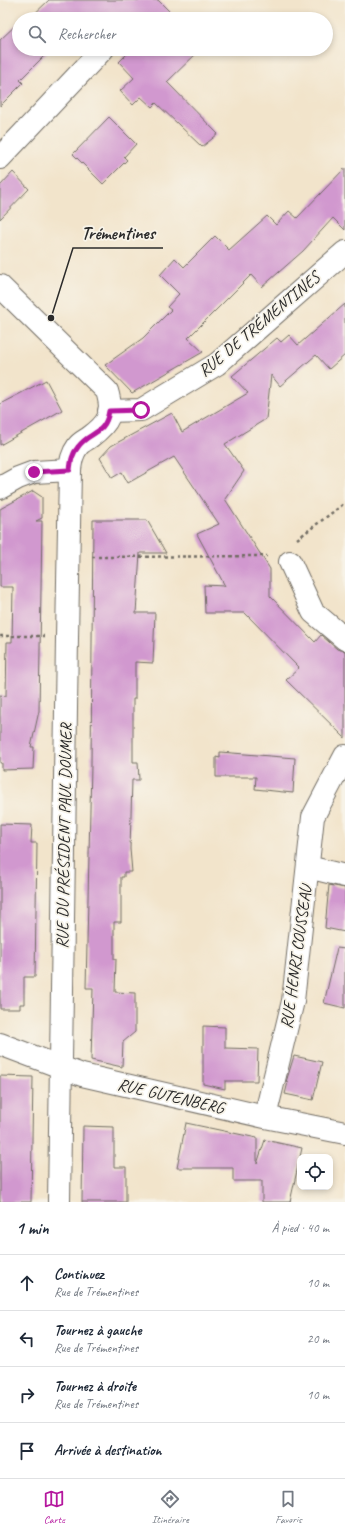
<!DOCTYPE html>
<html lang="fr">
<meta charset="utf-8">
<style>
body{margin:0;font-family:Caveat,sans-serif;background:#f2f2f3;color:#1f2937}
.controls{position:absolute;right:12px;bottom:12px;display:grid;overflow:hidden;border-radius:8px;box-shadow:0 2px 6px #0003}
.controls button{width:36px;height:36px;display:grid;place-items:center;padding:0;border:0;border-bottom:1px solid #e0e1e3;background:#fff;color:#1f2937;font:20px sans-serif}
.stop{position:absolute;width:12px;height:12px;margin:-9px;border:3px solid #b5179e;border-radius:50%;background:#fff}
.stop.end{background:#b5179e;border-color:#fff;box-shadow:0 1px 4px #0008}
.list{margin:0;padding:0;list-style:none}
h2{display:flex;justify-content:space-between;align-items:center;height:52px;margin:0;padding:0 16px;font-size:17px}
h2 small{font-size:13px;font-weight:400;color:#747a83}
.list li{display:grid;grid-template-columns:26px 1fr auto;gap:12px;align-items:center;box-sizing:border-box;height:56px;padding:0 16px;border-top:1px solid #e0e1e3}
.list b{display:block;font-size:15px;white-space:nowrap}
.list p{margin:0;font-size:13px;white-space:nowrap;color:#747a83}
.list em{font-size:13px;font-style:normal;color:#747a83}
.icon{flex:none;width:22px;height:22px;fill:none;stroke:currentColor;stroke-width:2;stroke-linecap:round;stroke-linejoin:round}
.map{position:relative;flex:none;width:345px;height:1202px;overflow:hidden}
.search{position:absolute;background:#fff;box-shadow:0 2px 6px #0003;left:12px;right:12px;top:12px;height:44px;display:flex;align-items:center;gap:10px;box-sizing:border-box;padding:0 14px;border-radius:22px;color:#747a83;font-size:15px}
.sheet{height:276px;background:#fff}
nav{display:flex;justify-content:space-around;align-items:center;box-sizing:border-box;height:56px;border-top:1px solid #e0e1e3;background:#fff;font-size:11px;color:#747a83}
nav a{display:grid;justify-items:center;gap:2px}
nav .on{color:#b5179e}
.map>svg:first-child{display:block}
.building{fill:#d198cf}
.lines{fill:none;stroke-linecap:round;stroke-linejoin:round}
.minor-casing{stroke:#716c63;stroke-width:24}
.path{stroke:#716c63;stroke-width:2.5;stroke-dasharray:3 3;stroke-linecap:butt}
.minor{stroke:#fff;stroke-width:22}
.route{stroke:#b5179e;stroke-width:5}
.labels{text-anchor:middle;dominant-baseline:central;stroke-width:3.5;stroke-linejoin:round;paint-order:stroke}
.street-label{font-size:17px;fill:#2b2b2b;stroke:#f7f3e8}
.leader{fill:none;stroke:#2b2b2b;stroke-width:1.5}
.callout-dot{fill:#2b2b2b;stroke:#f7f3e8;stroke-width:1.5}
.callout-label{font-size:18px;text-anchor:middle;font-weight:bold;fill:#2b2b2b;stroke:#f7f3e8;stroke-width:3.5;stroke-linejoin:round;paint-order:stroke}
</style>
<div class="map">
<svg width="345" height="1202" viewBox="0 0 345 1202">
<rect width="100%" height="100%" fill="#f7f3e8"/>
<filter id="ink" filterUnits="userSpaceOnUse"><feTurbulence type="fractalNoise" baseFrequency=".025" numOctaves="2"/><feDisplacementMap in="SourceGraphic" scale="8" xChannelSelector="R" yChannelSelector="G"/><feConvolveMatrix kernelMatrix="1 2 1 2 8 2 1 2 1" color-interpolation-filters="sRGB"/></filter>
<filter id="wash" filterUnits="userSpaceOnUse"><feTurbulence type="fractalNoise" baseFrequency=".012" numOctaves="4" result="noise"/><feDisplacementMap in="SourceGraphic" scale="16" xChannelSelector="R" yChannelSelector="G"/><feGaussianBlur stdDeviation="0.9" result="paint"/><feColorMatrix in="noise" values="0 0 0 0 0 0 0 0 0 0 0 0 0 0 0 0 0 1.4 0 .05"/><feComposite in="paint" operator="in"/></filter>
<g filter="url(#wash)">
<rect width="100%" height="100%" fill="#f2e4cb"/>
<g id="blocks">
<path class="building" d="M49 0H158L177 19H29Z
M19 22V49H51L20 80 23 83 0 106V40Z
M132 49H201L167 82 218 134 202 147 156 103 152 107 141 97 133 105 120 91 134 78 119 62Z
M109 117 136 144 124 157 127 160 103 184 73 154Z
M345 168V230L333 218 303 251 262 287 251 275 188 338 203 352 132 393 105 365 143 338 171 310 167 307 179 294 160 275 175 258 184 267 215 236 229 250 267 216 276 225 289 211 297 218Z
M13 172 29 189 0 219V186Z
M345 304V355L329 369 316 355 280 386 271 375 266 419 225 444 244 471 225 499 270 569V596L315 642 321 635 337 649 345 651V738L286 680 299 668 245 613H205L204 585 225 586 197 534 219 524 174 457 128 483 122 472 112 478 100 458 111 446 172 413 182 432 248 393 232 376 277 338 281 342 289 335 298 345Z
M46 380 62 410 0 445V404Z
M33 491 42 497V518L36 521H42L41 589 39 711 31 747H34L33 769 2 770V763H0V695L6 696 7 642H12L13 587H0V509Z
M93 520H147L166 553H140L136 613H155L153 663 135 662V699H133V762H138L139 780H132L130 849 132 872H124V877H121V922H114V959H116L115 992 135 993V1032L123 1042 122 1067 91 1060 93 988H86L91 765Z
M220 752 295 758 293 793 255 789 256 777H216V757L220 758Z
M0 824 32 825 31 843H37L35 977H24V1004H20V1009H0Z
M329 885 345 888V932L325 928Z
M337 948 345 949V1008L324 1003Z
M203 1026 225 1027V1048L258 1049 257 1081H225V1089L203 1084Z
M294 1056 322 1062 313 1100 285 1094 288 1082H286Z
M0 1076 33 1077 31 1202H0Z
M186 1123 257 1138V1164L265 1140 302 1148 290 1202H262V1181H233V1168H177Z
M83 1126 114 1127V1167H126V1202H82Z"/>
</g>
</g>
<g filter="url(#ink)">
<use href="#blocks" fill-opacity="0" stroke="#716c63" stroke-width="1"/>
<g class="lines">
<g class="minor-casing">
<path id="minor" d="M0 158 103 49
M0 286 107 391C114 414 109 423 90 437 86 440 81 442 78 446 72 454 71 461 70 470L67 638 59 1202
M109 411 141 410 217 364 345 252
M0 488 18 478 34 472 70 470
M290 562 313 612 345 639
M308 867 345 876
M0 1044 82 1075 265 1117 345 1133
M265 1117 293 1001 313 817 345 756"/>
</g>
<path class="path" d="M297 539 345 503
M92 557 267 556
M0 636H44"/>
<use href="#minor" class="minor"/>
</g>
</g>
<g class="lines" filter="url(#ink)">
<path class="route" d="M34 472 70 470C71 461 72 454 78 447 89 431 105 436 109 411L141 410"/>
</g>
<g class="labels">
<g class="street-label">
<text transform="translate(259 324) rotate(-40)">RUE DE TRÉMENTINES</text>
<text transform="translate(64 836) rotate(-89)">RUE DU PRÉSIDENT PAUL DOUMER</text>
<text transform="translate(296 957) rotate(-82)">RUE HENRI COUSSEAU</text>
<text transform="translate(171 1096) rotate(13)">RUE GUTENBERG</text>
</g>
</g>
<path class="leader" d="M51 318L73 248H163"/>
<circle class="callout-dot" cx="51" cy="318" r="4"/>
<g class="callout-label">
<text x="118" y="239">Trémentines</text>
</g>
</svg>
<div class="controls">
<button><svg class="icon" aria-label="locate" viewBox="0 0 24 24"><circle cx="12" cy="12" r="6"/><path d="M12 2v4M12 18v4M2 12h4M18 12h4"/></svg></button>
</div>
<div class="stop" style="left:141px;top:410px"></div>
<div class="stop end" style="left:34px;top:472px"></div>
<div class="search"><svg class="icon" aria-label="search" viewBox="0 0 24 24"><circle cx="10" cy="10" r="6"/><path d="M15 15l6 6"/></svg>Rechercher</div>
</div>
<section class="sheet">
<h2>1 min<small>À pied · 40 m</small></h2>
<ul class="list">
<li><svg class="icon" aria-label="ahead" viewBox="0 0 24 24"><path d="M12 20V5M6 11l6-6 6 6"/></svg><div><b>Continuez</b><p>Rue de Trémentines</p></div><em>10 m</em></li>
<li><svg class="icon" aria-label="left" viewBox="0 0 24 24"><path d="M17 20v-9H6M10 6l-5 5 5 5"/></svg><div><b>Tournez à gauche</b><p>Rue de Trémentines</p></div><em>20 m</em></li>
<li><svg class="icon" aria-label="right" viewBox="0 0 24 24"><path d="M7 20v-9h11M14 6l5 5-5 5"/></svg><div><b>Tournez à droite</b><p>Rue de Trémentines</p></div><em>10 m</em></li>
<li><svg class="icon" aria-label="arrive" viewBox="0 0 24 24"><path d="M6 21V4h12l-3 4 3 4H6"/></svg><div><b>Arrivée à destination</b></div></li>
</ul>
</section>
<nav>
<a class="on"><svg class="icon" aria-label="map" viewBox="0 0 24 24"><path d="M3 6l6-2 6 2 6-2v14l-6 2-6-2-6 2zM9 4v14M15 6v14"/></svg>Carte</a>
<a><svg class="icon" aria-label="directions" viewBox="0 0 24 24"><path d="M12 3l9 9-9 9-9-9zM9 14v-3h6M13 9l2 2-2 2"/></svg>Itinéraire</a>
<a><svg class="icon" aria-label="saved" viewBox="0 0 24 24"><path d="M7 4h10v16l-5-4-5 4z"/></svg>Favoris</a>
</nav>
